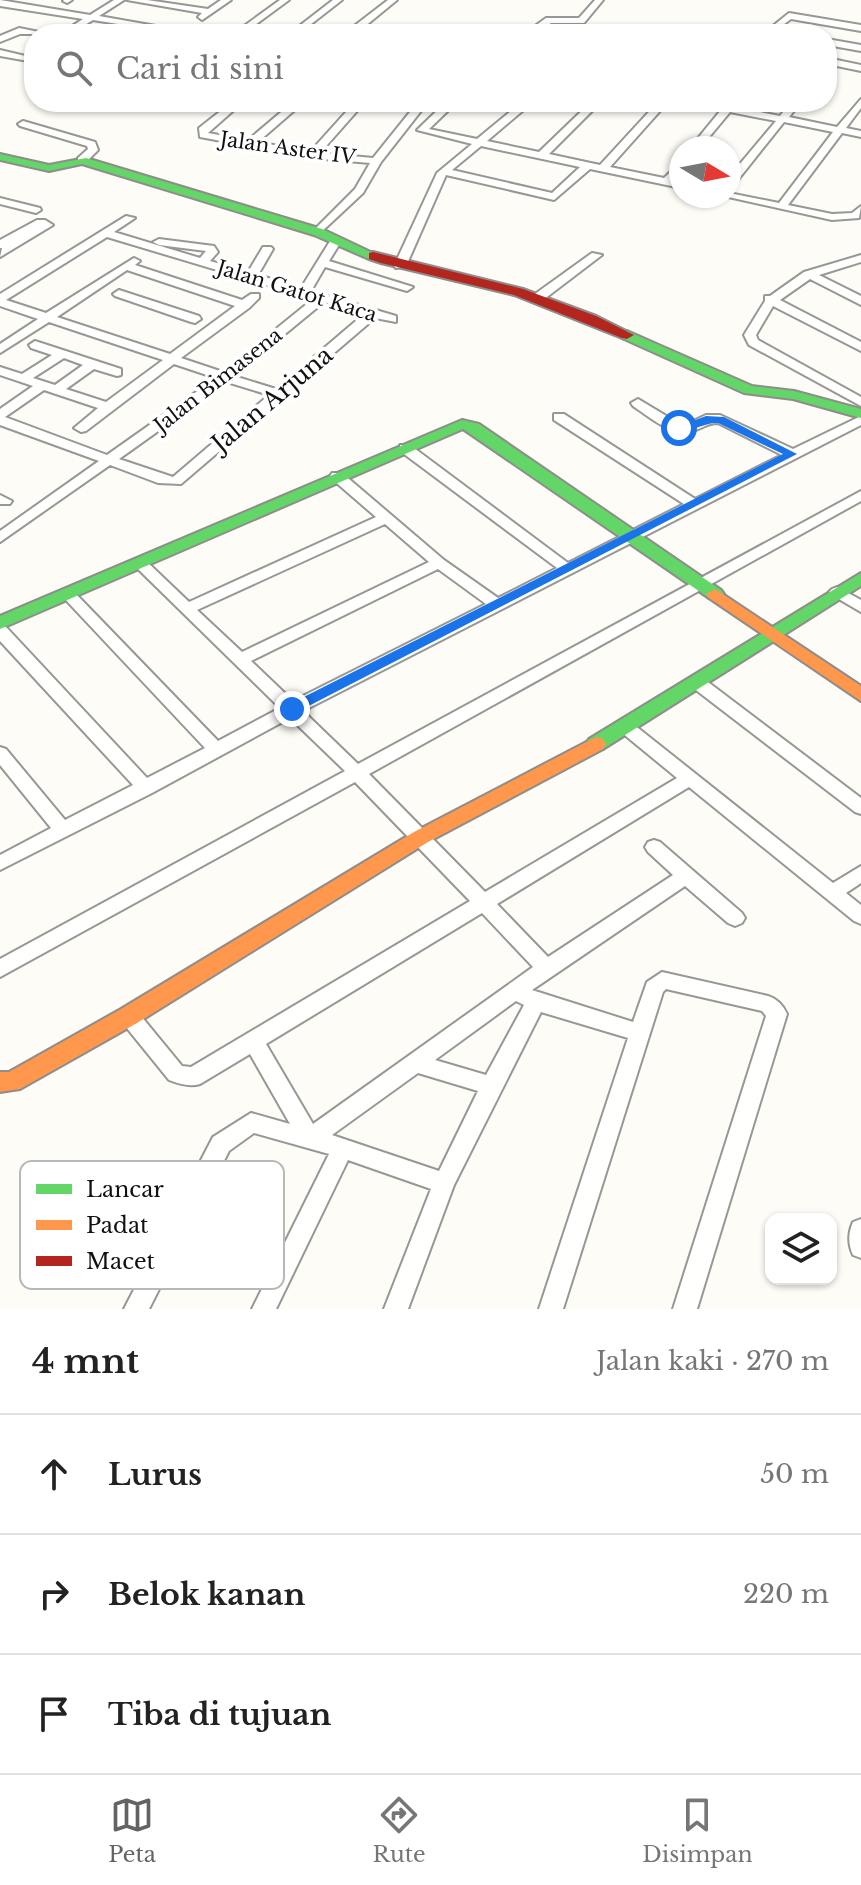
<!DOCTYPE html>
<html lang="id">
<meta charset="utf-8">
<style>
body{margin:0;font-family:"Libre Baskerville",serif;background:#f6f6f6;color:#222}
.controls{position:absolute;right:24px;bottom:24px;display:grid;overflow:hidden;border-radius:16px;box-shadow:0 2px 6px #0004}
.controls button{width:72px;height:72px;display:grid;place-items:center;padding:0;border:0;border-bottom:2px solid #e0e0e0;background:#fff;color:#222;font:40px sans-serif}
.compass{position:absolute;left:669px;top:136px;width:72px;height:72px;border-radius:50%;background:#fff;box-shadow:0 2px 6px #0004;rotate:100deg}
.stop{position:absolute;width:24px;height:24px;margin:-18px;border:6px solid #1a73e8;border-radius:50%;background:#fff}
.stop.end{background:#1a73e8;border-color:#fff;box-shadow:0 2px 8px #0008}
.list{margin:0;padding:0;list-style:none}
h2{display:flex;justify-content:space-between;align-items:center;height:104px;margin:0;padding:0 32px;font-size:34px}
h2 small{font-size:26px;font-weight:400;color:#767676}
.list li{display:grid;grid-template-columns:52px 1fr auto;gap:24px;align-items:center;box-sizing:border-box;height:120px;padding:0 32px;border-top:2px solid #e0e0e0}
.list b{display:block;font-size:30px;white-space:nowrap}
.list em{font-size:26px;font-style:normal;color:#767676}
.icon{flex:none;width:44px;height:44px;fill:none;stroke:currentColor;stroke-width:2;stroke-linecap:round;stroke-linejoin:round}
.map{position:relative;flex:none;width:861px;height:1309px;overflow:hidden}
.search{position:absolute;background:#fff;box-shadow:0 2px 6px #0004;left:24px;right:24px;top:24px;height:88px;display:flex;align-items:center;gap:20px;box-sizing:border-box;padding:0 28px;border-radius:32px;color:#767676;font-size:30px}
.sheet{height:464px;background:#fff}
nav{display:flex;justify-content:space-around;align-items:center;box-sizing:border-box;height:112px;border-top:2px solid #e0e0e0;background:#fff;font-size:22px;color:#767676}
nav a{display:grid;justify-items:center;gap:4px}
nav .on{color:#646362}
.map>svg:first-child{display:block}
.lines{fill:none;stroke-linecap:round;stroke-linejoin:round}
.street-casing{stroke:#979795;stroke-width:4}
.fast-casing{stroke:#8e8d8b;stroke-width:4}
.slow-casing{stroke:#8e8d8b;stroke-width:4}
.jam-casing{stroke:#8e8d8b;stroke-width:4}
.street{fill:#fffffe;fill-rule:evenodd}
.fast{fill:#63d668;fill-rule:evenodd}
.slow{fill:#ff974d;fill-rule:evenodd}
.jam{fill:#b3261e;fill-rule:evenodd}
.route{fill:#1a73e8}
.labels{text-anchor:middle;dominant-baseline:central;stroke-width:8;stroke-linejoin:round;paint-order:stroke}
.far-street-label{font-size:20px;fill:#111;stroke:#fff}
.street-label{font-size:24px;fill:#111;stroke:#fff}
.key{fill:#fff;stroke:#b8b8b8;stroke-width:2}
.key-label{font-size:22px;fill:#111}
</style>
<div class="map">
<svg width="861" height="1309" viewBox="0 0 861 1309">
<rect width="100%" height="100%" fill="#fdfcf7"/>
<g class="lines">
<g class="street-casing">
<path id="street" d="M0 0 90 15 114 0H124L99 16 201 34H180L93 20 70 34H60L83 19 0 6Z
M72 0 67 3 63 1 64 0Z
M127 0H147L208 9 221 0H231L202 20 198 17 202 13Z
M280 0H289L243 34H233Z
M333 0H342L310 25 349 30 388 0H397L358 32 360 34 304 30 299 34H289Z
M595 0H603L584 23H551L534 34H524L546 18H579Z
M789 13 861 25V31L791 19 771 34H763Z
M461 27 483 32 484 34 458 32 457 30Z
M19 28 49 34H20L0 42V36Z
M827 39 861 45V51L827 45Z
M0 50 34 58V62L0 56Z
M827 58 861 65V71L827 64Z
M861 99V108L846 128 861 131V137L842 133 788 205 832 214 852 213 861 206 859 218 832 220 724 196H729V193L779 203 833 132 784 122 733 186 729 187V177L776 121 730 112 700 148H690L721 110 688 102 725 105 728 102H736L734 107 780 116 791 102H801L789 117 837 127Z
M232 102H243L208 133 248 140 293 102H304L258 142 310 152 355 102H365L320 153 373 158 418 102H428L381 162 363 193 318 235 314 234V230L355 189 370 163 312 158 200 137 199 128Z
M446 102H457L429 129 477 139 522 102H533L487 141 539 152 591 102H601L549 154 600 165 658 102H668L610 167 664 178 681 162V172L674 180 681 182V188L590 169 554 200 446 175 406 266 396 268 394 266 437 173 472 144 417 130ZM481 146 580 167 552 193 452 170Z
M23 121 95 142 98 150 86 162H78V158L88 149 87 146 20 126 18 124Z
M0 198 40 208 41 210 36 213 0 204Z
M126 216 135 218 114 232 200 258 206 251 159 245 153 242 159 239 214 246 218 252 210 261 248 272 263 247H271L273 249 258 275 301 288 332 238H340L342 240 329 261 413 287 407 291 325 267 311 291 396 316V322L375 318 181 484 158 483 110 465 0 542V531L99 461 0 425V409L33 386 0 375V367L22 374 52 355 31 348 29 345 35 341 121 369V375L117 376 94 369 66 389 106 402 163 360 49 322 0 353V344L38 319 0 306V294ZM107 237 300 295 313 299 223 372 181 358 249 308 259 298V294H251L242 300 135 265 140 261 134 258 46 313 6 300ZM127 270 235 306 170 354 57 317ZM324 302 364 314 276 389 234 376ZM64 358 83 365 55 385 33 378ZM174 364 216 378 107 455 5 417 44 390 98 408 74 428 81 432 86 431ZM227 382 269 395 173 477 119 459Z
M37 220H45L53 225 0 257 2 248H0V240Z
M592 253 602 255 543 300H535V294Z
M861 255V262L819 275 861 296V305L810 279 780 300 861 342V351L773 306 756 335 758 340 861 397V406L749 345 744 335 765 301V296H770L804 272Z
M119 290 199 316 201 319 195 323 191 322 115 296 113 294Z
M638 399 678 423 687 424 706 415H720L793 449 861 416V425L303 711 358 764 861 491V501L369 774 485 892 677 778 621 732 619 728 621 724H633L833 883 861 866V883L846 893 861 905V924L854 921 689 787 497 904 548 957 673 875 648 852 645 847 648 842 654 840 660 842 742 913 745 918 742 923 735 926 728 923 685 886 532 990 633 1022 647 982 662 972 768 996C777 999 783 1005 787 1014L697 1309H673L766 1016 762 1011 666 989 663 992 563 1309H539L628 1038 541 1012 454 1185 408 1309H384L431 1189 348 1160 276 1309H252L329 1154 254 1133 229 1151 149 1309H124L213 1137 251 1113 290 1124 250 1054 200 1084C190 1087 179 1084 169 1080L122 1022 119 1016 122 1010 129 1007 136 1010 182 1066 191 1067 470 901 355 782 0 977V959L345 771 290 718 152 793 0 870V855L51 828 0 765V747L6 749 65 820 133 785 0 641V626L6 627 147 778 205 748 63 597 60 594 63 591H73L218 741 280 708 136 567 134 564 136 561H146L189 602 376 517 332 479 330 476 332 473H342L444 560 498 598 557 568 400 451V445H410L568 563 684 504 554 420V414H564L695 499 782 455 718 423C707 423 703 428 693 431 671 437 650 417 633 406L631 403ZM385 524 429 562 242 652 197 610ZM438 569 486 604 293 701 251 661ZM482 913 533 967 313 1124 266 1044ZM516 1001 524 1005 486 1075 435 1060ZM418 1073 478 1091 439 1171 332 1135Z
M0 495 12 501 10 504H0Z
M837 587 861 600V612L832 595 829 592 832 589Z
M698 677 704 679 861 798V814L855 812 692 687 690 683 692 679Z
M861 1219V1258L853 1255C848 1244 848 1233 853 1222Z"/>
</g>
<g class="fast-casing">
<path id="fast" d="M0 154 49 165 86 158 322 229 379 256 369 259 314 235 82 164 49 171 0 160Z
M627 331 752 386 794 391 861 409V418L793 399 744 393 622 338V332Z
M462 420 479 424 721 590 724 594 721 598H709L463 429 0 629V616Z
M861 573V586L603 749H589L586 744 589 739Z"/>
</g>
<g class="slow-casing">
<path id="slow" d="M715 589 861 686V701L709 598 706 594Z
M596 737 603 739 606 744 603 749 428 842 137 1023 20 1089 0 1092V1072H9L121 1009 414 832Z"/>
</g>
<g class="jam-casing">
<path id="jam" d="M373 252 523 289 596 316 634 335 627 339 622 338 514 295 381 263 369 259V253Z"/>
</g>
<use href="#street" class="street"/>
<use href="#fast" class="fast"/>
<use href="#slow" class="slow"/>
<use href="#jam" class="jam"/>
</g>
<path class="route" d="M706 416 724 417 797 454 297 712H288V705L783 454 718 423C702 422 688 436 674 428Z"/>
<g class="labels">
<g class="far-street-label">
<text transform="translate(288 148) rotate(8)">Jalan Aster IV</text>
<text transform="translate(297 291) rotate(17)">Jalan Gatot Kaca</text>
<text transform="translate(218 380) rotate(-38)">Jalan Bimasena</text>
</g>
<g class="street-label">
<text transform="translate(272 399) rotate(-40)">Jalan Arjuna</text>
</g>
</g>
<rect x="20" y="1161" width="264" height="128" rx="12" class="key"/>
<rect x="36" y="1184" width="36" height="10" fill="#63d668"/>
<rect x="36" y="1220" width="36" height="10" fill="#ff974d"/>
<rect x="36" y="1256" width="36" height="10" fill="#b3261e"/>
<g class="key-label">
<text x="86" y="1197">Lancar</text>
<text x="86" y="1233">Padat</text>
<text x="86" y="1269">Macet</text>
</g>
</svg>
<div class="controls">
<button><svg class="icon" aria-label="layers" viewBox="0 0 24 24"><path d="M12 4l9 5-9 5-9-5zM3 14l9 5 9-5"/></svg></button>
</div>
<svg class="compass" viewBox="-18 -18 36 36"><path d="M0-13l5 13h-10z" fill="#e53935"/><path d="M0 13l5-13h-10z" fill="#767676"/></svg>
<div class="stop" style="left:679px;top:428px"></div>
<div class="stop end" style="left:292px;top:709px"></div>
<div class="search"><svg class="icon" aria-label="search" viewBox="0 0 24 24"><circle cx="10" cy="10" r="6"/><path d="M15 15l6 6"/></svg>Cari di sini</div>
</div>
<section class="sheet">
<h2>4 mnt<small>Jalan kaki · 270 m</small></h2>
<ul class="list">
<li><svg class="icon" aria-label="ahead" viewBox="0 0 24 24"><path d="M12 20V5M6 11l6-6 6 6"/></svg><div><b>Lurus</b></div><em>50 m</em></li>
<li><svg class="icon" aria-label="right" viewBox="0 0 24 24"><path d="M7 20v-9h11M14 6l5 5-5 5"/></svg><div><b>Belok kanan</b></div><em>220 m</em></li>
<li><svg class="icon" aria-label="arrive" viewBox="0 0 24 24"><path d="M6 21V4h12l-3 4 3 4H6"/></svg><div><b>Tiba di tujuan</b></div></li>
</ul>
</section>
<nav>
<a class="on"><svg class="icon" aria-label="map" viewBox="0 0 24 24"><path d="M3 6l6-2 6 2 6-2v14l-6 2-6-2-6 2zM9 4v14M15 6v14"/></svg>Peta</a>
<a><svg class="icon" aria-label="directions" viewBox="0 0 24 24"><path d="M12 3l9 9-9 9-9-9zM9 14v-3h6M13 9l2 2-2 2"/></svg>Rute</a>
<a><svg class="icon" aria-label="saved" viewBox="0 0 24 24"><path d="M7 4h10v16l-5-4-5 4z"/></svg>Disimpan</a>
</nav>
